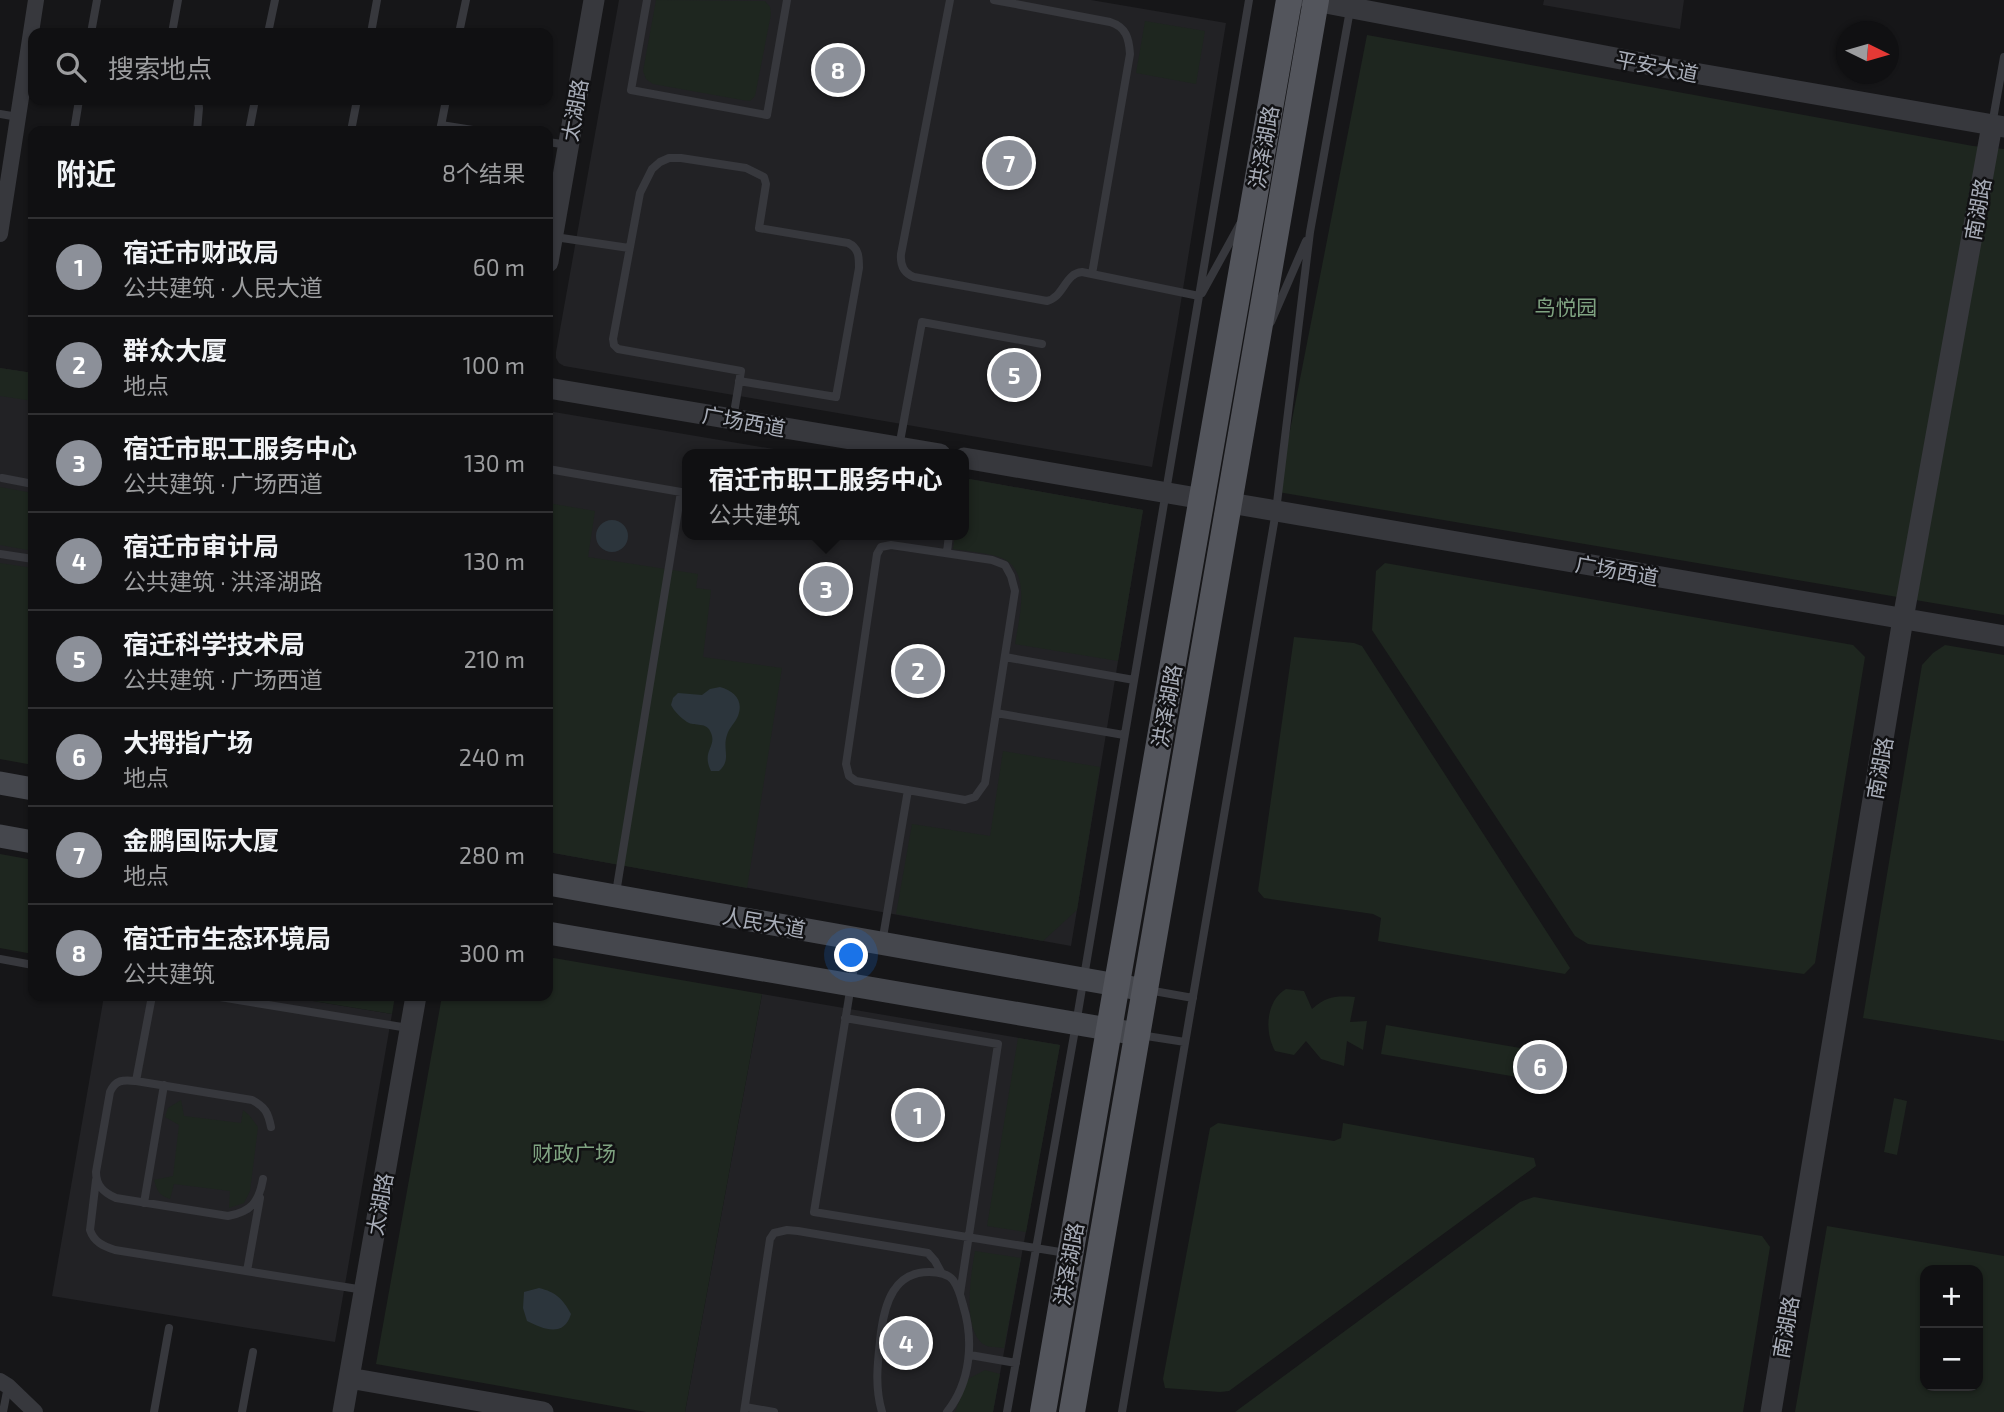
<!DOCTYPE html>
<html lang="zh">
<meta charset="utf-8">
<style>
body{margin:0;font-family:"Exo 2","Noto Sans SC",sans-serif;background:#19191b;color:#f1f3f6}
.controls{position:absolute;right:21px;bottom:21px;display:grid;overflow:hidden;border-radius:14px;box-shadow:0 2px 5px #0004}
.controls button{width:63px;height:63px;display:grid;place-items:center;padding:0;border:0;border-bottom:2px solid #303032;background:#101012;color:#f1f3f6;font:35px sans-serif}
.compass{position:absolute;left:1836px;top:21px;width:63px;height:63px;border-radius:50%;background:#101012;box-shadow:0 2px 5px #0004;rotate:95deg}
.you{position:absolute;left:852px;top:956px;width:24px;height:24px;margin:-18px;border:5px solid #fff;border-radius:50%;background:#1a73e8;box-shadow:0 0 0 10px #1a73e833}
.badge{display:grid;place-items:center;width:46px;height:46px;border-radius:50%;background:#8c9099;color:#fff;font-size:23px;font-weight:700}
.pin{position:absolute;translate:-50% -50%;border:4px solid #fff;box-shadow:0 2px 7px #0006}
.popup{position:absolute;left:682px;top:449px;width:287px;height:91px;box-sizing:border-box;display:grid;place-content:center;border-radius:14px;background:#101012;filter:drop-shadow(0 2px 5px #0005);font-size:23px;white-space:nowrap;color:#9c9d9f}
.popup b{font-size:26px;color:#f1f3f6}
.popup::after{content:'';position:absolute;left:50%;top:100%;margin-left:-14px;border:14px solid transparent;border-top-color:#101012}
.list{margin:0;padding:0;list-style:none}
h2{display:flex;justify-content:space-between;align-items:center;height:91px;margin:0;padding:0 28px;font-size:30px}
h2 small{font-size:23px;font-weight:400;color:#9c9d9f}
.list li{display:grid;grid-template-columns:46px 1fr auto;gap:21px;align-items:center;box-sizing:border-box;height:98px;padding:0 28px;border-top:2px solid #303032}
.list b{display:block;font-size:26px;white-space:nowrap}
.list p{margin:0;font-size:23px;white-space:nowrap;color:#9c9d9f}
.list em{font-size:23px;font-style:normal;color:#9c9d9f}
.icon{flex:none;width:38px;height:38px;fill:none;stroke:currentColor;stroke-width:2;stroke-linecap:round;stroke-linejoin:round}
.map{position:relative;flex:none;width:2004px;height:1412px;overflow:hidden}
.search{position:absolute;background:#101012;box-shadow:0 2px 5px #0004;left:28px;top:28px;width:525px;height:77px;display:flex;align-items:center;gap:18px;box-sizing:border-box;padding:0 24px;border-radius:14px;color:#9c9d9f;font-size:26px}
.panel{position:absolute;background:#101012;box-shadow:0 2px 5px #0004;left:28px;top:126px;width:525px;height:875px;border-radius:14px}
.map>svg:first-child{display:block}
.built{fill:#222225}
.green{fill:#1e261f;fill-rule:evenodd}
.water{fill:#2c353c}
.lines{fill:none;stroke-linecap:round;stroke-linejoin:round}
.service{stroke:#37383d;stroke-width:8}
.minor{stroke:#37383d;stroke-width:16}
.tertiary{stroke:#37383d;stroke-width:21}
.secondary{stroke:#45474d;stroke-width:23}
.primary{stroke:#53555c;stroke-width:26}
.labels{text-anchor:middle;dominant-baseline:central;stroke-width:5;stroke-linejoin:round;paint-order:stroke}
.street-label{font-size:21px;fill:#a8adb8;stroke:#111113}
.park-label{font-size:21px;fill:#7fa381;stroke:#111113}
</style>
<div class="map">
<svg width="2004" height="1412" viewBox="0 0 2004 1412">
<rect width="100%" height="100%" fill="#161618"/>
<path class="built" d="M619 0H1091L1226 23 1177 326 1152 467 564 366 559 363 556 358V352Z
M1544 0H1684L1680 29 1543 5Z
M0 368 33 373V656L0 650Z
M548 411 803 454H688V535H964V478L1143 510 1071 946 548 852Z
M762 994 1060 1045 993 1412H685Z
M104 996H283L392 1014 335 1342 52 1296Z"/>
<path class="green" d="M656 0 765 1 770 7 771 14 755 96 750 101 742 100 653 84 646 79 643 71Z
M1145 21 1205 31 1196 84 1136 73Z
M1367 35 1973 146 2004 149V615L1278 492Z
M0 368 33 373V401L0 396Z
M964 478 1143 510 1118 661 1015 644C1019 619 1032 571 1002 558 989 553 967 551 953 549L955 535H964Z
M0 487 33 493V551L0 545Z
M548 503 595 511 588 557 698 574 696 588 711 590 703 657 782 668 747 888 548 852Z
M0 563 33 568V765L0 759Z
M1385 563 1853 645 1865 657 1815 963 1804 974 1588 944 1575 936 1372 630 1376 571Z
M1294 637 1354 643 1362 646 1570 968 1565 974 1378 941 1381 918 1373 914 1264 898 1258 891Z
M1945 645 2004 655V1041L1863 1018 1922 665 1933 653Z
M1003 751 1100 767 1077 910 1043 941 896 914 912 824 990 836Z
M0 854 33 860V954L0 948Z
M548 957 762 994 685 1412H646L376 1364 442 996H548Z
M1286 989 1304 991 1312 1009C1327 996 1335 996 1355 997L1350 1022 1367 1021 1363 1050 1347 1041 1344 1066 1321 1059 1306 1041 1294 1055 1275 1051C1264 1031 1266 1001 1286 989Z
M283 996H395L392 1014Z
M1386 1025 1544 1052 1543 1057C1536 1060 1534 1063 1535 1071L1541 1076 1540 1081 1381 1054Z
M1018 1038 1060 1045 1026 1232 987 1226Z
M1894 1098 1907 1101 1897 1155 1884 1152Z
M181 1100 184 1116 241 1123 243 1110 249 1115 258 1127 250 1191 244 1203 229 1208 230 1191 174 1184 170 1199C159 1195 157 1191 154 1180L173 1176 179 1125 165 1117 168 1108Z
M1218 1123 1334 1141 1341 1138 1343 1123 1534 1158 1536 1166 1229 1391 1220 1392 1165 1388 1163 1379 1210 1128Z
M1534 1197 1762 1236 1770 1247 1743 1412H1235L1520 1202Z
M1827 1226 2004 1256V1412H1795ZM1925 1270H1978V1386H1925Z
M975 1251 1021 1258 1004 1348C997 1347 989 1348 983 1344 962 1328 971 1273 975 1251Z
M985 1370 1000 1374 993 1412H955L968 1379Z"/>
<path class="water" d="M596 536a16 16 0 1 1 32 0a16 16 0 1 1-32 0Z
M720 687C734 691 744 700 738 716 735 723 729 728 727 735 722 749 732 760 719 771H711C701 751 717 747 711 733 707 721 695 727 687 722 681 718 674 711 671 705L673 698 678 693 702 695 710 689Z
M539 1288C556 1292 563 1299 571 1314 564 1338 543 1329 527 1321L523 1308 524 1292Z"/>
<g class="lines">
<path class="service" d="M647 0 631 90 767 115 787 0
M950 0 901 254C900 266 904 273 914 277L1047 301C1064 297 1065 273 1082 272L1199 296
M994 0 1110 22C1126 27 1129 38 1130 54L1092 274
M91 33 97 0
M172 33 178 0
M268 33 275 0
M371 33 377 0
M459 33 466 0
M0 114 18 117
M441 125 479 131
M1992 125 2004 57
M74 131 79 100
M197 131 199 108 198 100
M249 131 255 100
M351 131 357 100
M440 131 446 100
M548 142 568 145
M555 237 629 248
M1202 293 1240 224
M1271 322 1306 241
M733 419 741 371 618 349 614 345 613 339 640 193 652 169 660 162 669 158H681L746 168 764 177 766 184 759 228 848 243C859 248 859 257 859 268L836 397 739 381
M899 447 922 322 1042 344
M548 469 681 492 616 893
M2 478 33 484
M891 545 992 560 1005 565 1011 576 1015 591 985 783 975 797 965 800 856 781 849 776 846 764 877 554 881 547Z
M947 552 949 535
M0 554 33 559
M1005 657 1134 680
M996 713 1124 735
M858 942 814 1212 1066 1253
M882 943 908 790
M0 959 33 965
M1148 990 1193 998
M152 996 136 1081 252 1100C265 1107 268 1112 271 1127
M214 996 408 1028
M845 1018 998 1044 960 1294
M1140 1035 1185 1042
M136 1081C123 1080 116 1079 110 1092L96 1172C96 1186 104 1193 116 1198L228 1216C251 1212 259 1202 263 1179
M96 1180 90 1230C94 1242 103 1246 115 1250L364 1290
M144 1203 164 1085
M247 1271 260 1198
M970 1355 1016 1363
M745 1407 774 1412
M3 1412 8 1386
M154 1412 169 1328
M242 1412 253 1352
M744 1412 770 1239 774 1233 787 1230 798 1231 928 1253 935 1261 941 1272
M882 1412C874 1385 878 1360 881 1332 885 1303 894 1272 929 1272 937 1272 947 1273 953 1280 958 1287 961 1297 963 1305 974 1340 971 1382 947 1412
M1007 1412 1076 1024 1249 0
M1122 1412 1276 511 1310 232 1350 10"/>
<path class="minor" d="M0 234 36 0
M0 1381 8 1386 35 1412"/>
<path class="tertiary" d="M1310 0 1700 74 2004 127
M548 262 594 0
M548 388 940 454
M964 458 1203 499
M1230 503 2004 636
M349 1378 543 1412
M343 1412 416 996
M1771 1412 1903 619 1992 125"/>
<path class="secondary" d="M0 783 33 789
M0 836 33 842
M548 884 1145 990
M548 933 1137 1034"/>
<path class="primary" d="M1043 1412C1123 941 1208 471 1289 0
M1072 1412 1316 0"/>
</g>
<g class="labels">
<g class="street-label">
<text transform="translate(1657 66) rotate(11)">平安大道</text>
<text transform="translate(574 110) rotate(-80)">太湖路</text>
<text transform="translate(1263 147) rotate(-80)">洪泽湖路</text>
<text transform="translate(1977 209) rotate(-80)">南湖路</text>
<text transform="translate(744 421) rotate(10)">广场西道</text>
<text transform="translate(1617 570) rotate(10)">广场西道</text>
<text transform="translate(1166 706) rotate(-80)">洪泽湖路</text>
<text transform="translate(1879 768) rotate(-80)">南湖路</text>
<text transform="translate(764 922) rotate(10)">人民大道</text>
<text transform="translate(379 1204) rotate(-80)">太湖路</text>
<text transform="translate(1068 1264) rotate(-80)">洪泽湖路</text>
<text transform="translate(1785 1327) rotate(-80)">南湖路</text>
</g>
<g class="park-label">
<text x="1566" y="306">鸟悦园</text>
<text x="574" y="1152">财政广场</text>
</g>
</g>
</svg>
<div class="controls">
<button>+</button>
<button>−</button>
</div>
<svg class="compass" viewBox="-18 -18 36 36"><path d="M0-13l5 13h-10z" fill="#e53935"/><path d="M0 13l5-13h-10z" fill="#9c9d9f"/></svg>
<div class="you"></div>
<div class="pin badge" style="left:918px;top:1115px">1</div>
<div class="pin badge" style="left:918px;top:671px">2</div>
<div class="pin badge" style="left:826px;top:589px">3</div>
<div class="popup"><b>宿迁市职工服务中心</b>公共建筑</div>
<div class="pin badge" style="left:906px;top:1343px">4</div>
<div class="pin badge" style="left:1014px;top:375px">5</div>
<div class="pin badge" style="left:1540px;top:1067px">6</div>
<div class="pin badge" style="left:1009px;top:163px">7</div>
<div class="pin badge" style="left:838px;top:70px">8</div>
<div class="search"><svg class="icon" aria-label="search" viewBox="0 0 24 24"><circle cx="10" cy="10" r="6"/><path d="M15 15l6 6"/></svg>搜索地点</div>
<section class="panel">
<h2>附近<small>8个结果</small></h2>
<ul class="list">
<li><span class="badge">1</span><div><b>宿迁市财政局</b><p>公共建筑 · 人民大道</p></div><em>60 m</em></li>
<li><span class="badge">2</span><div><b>群众大厦</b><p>地点</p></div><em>100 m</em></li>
<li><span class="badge">3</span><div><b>宿迁市职工服务中心</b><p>公共建筑 · 广场西道</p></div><em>130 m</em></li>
<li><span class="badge">4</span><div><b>宿迁市审计局</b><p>公共建筑 · 洪泽湖路</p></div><em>130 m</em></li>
<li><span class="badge">5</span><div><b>宿迁科学技术局</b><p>公共建筑 · 广场西道</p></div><em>210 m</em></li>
<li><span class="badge">6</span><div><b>大拇指广场</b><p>地点</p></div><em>240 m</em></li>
<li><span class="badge">7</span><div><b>金鹏国际大厦</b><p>地点</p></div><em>280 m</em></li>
<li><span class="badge">8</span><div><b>宿迁市生态环境局</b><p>公共建筑</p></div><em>300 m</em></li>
</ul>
</section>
</div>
